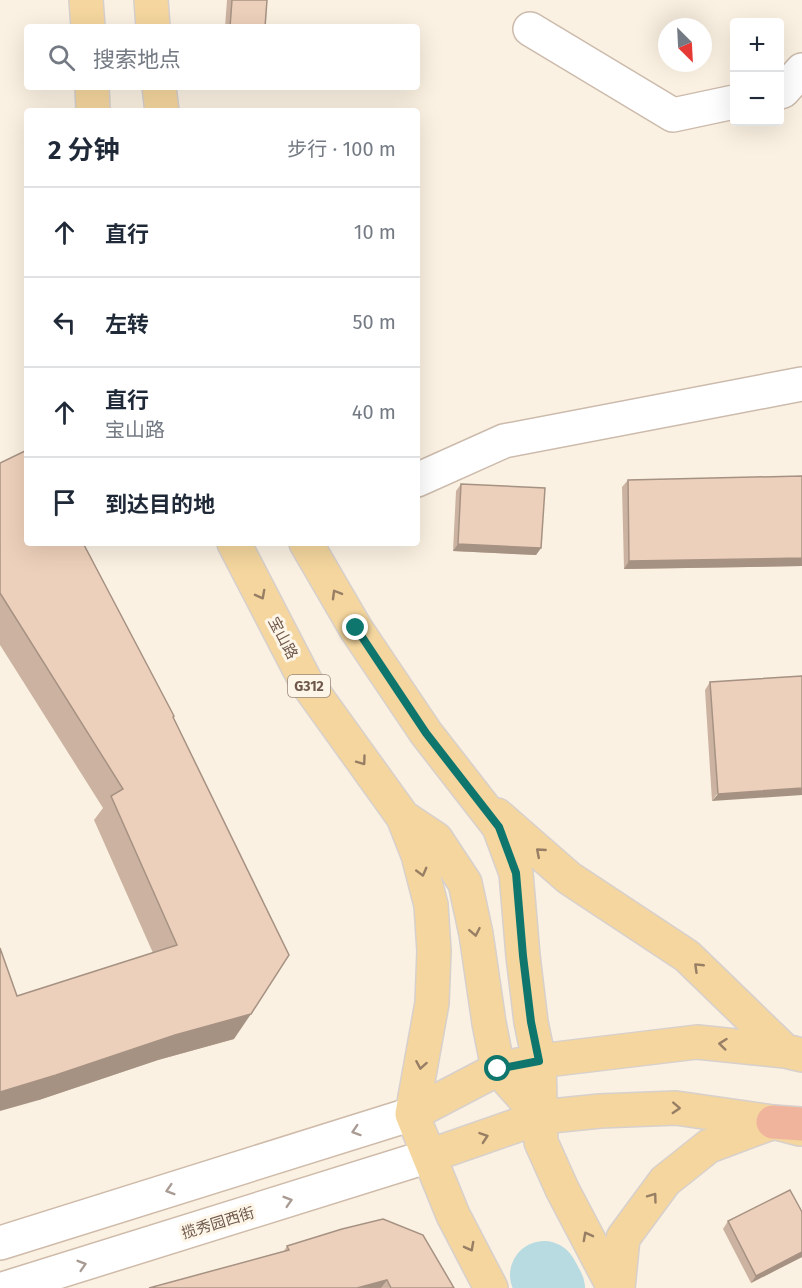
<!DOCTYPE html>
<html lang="zh">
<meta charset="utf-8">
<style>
body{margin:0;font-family:"Fira Sans","Noto Sans SC",sans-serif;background:#f6f6f7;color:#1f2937}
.controls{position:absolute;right:18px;top:18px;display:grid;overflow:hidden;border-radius:6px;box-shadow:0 6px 24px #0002}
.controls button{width:54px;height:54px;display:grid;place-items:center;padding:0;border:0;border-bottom:2px solid #e0e1e3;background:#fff;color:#1f2937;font:30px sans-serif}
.compass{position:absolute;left:658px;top:18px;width:54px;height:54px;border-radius:50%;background:#fff;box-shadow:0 6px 24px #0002;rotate:156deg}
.stop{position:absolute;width:18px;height:18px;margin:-14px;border:4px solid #0f766e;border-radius:50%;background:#fff}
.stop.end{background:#0f766e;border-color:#fff;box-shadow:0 2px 6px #0008}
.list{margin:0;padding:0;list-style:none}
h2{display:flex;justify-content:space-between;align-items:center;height:78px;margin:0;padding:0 24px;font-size:26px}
h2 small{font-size:20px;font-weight:400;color:#747a83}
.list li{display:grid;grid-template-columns:39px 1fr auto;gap:18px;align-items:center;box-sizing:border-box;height:90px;padding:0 24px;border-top:2px solid #e0e1e3}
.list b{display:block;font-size:22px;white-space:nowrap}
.list p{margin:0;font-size:20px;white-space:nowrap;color:#747a83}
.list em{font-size:20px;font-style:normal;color:#747a83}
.icon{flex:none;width:33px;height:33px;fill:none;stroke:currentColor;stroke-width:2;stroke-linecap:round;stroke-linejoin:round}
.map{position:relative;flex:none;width:802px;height:1288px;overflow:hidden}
.search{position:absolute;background:#fff;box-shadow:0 6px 24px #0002;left:24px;top:24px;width:396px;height:66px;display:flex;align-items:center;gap:15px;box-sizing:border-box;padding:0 21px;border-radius:6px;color:#747a83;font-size:22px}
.panel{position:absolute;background:#fff;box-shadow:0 6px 24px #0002;left:24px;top:108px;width:396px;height:438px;border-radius:6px}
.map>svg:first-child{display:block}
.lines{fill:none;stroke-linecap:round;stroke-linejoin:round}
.river{stroke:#b8dbe1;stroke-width:68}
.street-casing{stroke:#ccbbac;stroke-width:36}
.secondary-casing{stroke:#cfbbaa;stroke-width:36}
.primary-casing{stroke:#d7d0cd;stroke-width:36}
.highway-casing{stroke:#d7d0cd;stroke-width:36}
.street{stroke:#fff;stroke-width:33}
.secondary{stroke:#fff;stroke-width:33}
.primary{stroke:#f4d69e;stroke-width:33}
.highway{stroke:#f0b49d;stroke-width:33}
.wall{fill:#ccb3a1}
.shaded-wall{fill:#a69283}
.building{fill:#edd0bb;stroke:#a69283;stroke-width:1.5}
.oneway{stroke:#977e64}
.oneway2{stroke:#a99b93}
.route{stroke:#0f766e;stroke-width:8}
.labels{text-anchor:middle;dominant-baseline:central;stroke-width:6;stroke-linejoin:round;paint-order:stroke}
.shield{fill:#fdf5e7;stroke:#9a877a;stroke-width:1.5}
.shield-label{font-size:14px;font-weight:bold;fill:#6f584b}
.street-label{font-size:15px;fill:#6f584b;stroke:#fdf5e7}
</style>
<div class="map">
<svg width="802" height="1288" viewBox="0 0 802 1288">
<rect width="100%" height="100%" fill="#faf1e2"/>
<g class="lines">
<path class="river" d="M544 1275 551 1288"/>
<g class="street-casing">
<path id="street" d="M530 29 673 115 734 102
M780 92 783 91 802 70
M417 480 504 441 802 384"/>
</g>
<g class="secondary-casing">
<path id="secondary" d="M0 1243 412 1114
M6 1288 429 1156"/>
</g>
<g class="primary-casing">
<path id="primary" d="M86 0 88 27
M151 0 153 27
M92 87 93 111
M159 87 162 111
M234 543 306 682 403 817 418 855 431 905 434 951 432 1003 412 1114 453 1215 491 1288
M306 543 356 629 426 733 499 827 516 873 523 956 531 1022 539 1061 541 1142 562 1189 614 1288
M497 815 569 878 687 956 785 1051
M403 817 436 839 465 883 476 934 489 1023 498 1069 541 1117
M412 1114 498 1069 539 1061 697 1042 785 1051 802 1055
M429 1156 541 1117 600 1111 676 1108 773 1122 800 1129
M618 1288 623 1238 665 1181 709 1146 771 1123"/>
</g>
<g class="highway-casing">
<path id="highway" d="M773 1122 802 1124"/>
</g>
<use href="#street" class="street"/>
<use href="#secondary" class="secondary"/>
<use href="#primary" class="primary"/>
<use href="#highway" class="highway"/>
</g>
<path class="wall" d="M227 0H267L265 27H225Z
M0 463 174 716 173 717 234 1039 158 1060 39 1100 17 996 153 953 94 820 103 808 0 645Z
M802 476V566L624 569 622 487 628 480Z
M461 484 541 548 536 555 453 551 456 491Z
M802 676 712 801 705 690 710 682Z
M802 1212V1257L751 1283 723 1229 728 1221Z
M287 1246 454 1288H149L284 1251Z"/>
<path class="shaded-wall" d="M458 544 541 548 536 555 453 551Z
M802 558V566L624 569 629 561Z
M802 788V795L712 801 718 794Z
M251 1014 234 1039 158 1060 39 1100 0 1111V1092L175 1035Z
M802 1252V1257L751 1283 756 1276Z
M387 1280 381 1288H357Z"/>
<path class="building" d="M232 0H267L265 27H230Z
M27 450V543H83L174 716 173 717 289 955 251 1014 175 1035 56 1075 0 1092V948L17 996 177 945 111 796 123 789 0 593V463Z
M802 476V558L629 561 628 480Z
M461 484 545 488 541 548 458 544Z
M802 676V788L718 794 710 682Z
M790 1190 802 1212V1252L756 1276 728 1221Z
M383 1219 423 1235 454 1288H391L387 1280 357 1288H149L289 1250 287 1246 342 1229Z"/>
<defs><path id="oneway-chevron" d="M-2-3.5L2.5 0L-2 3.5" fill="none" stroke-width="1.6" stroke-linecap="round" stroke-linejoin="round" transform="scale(1.5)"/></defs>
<g class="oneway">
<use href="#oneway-chevron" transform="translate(336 594) rotate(-120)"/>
<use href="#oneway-chevron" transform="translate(261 595) rotate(62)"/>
<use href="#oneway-chevron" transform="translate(362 761) rotate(54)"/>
<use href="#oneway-chevron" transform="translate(540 852) rotate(-139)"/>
<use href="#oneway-chevron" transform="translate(422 872) rotate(75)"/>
<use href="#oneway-chevron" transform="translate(475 932) rotate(79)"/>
<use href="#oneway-chevron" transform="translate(698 967) rotate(-136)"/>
<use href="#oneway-chevron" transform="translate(723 1044) rotate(-174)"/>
<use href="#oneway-chevron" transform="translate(421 1065) rotate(100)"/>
<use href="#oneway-chevron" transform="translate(676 1108) rotate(3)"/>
<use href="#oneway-chevron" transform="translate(484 1137) rotate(-19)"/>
<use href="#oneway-chevron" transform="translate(653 1197) rotate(-54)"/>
<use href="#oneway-chevron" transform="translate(587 1236) rotate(-118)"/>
<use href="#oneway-chevron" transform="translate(470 1247) rotate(62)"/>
</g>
<g class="oneway2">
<use href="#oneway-chevron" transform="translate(356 1131) rotate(162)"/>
<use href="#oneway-chevron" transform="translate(170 1190) rotate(163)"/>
<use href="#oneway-chevron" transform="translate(288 1201) rotate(-17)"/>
<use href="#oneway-chevron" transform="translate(82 1265) rotate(-17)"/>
</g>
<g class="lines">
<path class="route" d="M356 628 426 733 499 827 516 873 523 956 531 1022 539 1061 498 1069"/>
</g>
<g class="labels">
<rect class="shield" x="288" y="675" width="42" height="22" rx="4.5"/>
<g class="shield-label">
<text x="309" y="686">G312</text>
</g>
<g class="street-label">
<text transform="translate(283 638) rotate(62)">宝山路</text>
<text transform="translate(218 1223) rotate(-17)">揽秀园西街</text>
</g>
</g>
</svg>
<div class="controls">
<button>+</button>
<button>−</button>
</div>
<svg class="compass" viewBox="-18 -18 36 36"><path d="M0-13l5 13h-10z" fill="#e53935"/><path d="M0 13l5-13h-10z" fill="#747a83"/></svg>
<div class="stop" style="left:498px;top:1069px"></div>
<div class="stop end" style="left:356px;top:628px"></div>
<div class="search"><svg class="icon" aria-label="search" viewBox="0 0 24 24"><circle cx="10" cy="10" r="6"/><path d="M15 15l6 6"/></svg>搜索地点</div>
<section class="panel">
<h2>2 分钟<small>步行 · 100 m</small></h2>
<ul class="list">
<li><svg class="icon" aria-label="ahead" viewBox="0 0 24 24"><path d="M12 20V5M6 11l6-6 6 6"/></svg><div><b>直行</b></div><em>10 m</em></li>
<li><svg class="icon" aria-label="left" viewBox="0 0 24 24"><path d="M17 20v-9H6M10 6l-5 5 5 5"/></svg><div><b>左转</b></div><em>50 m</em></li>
<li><svg class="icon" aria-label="ahead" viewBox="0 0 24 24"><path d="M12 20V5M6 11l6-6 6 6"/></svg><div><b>直行</b><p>宝山路</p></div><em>40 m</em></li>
<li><svg class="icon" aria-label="arrive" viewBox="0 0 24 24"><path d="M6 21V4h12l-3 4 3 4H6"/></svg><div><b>到达目的地</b></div></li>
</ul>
</section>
</div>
